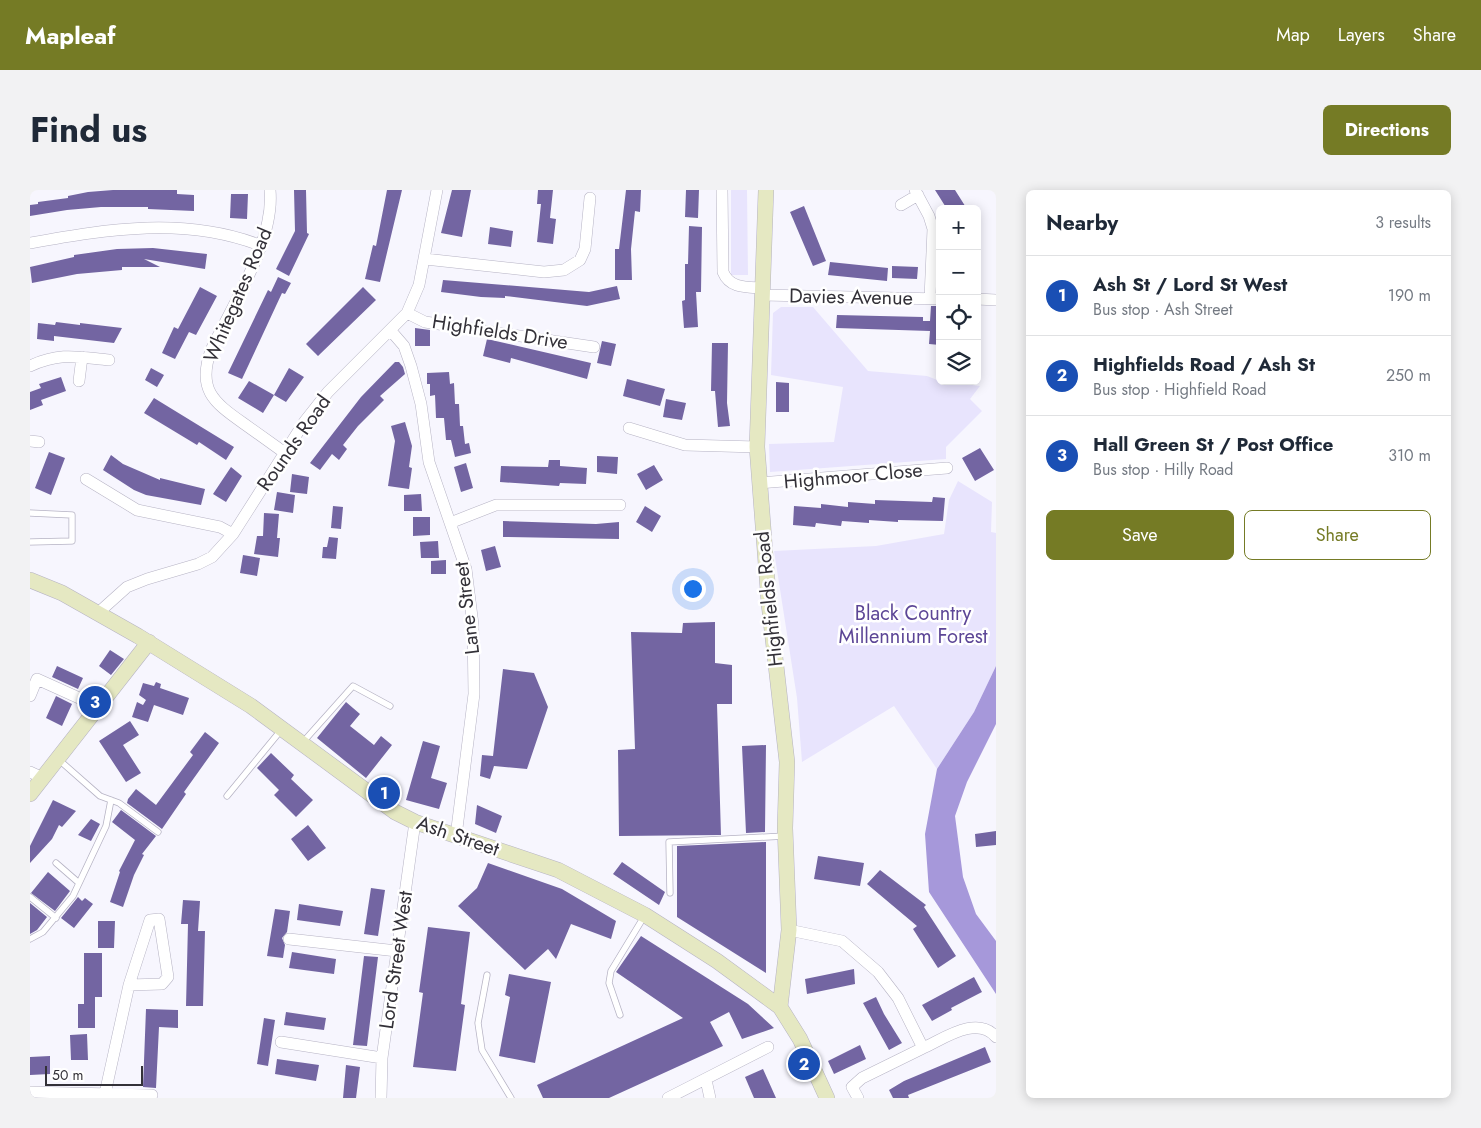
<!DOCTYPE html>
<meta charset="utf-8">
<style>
body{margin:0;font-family:Jost,sans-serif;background:#f2f2f3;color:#1f2937}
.controls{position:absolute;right:15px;top:15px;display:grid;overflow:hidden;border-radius:8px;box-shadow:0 2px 12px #0003}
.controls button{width:45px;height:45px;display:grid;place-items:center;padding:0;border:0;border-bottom:1px solid #e0e1e3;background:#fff;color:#1f2937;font:25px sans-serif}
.scale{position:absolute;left:15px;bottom:12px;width:98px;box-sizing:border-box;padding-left:5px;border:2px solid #333138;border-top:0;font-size:14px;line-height:18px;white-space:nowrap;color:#333138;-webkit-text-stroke:4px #fff;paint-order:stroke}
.you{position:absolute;left:662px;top:398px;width:18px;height:18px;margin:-12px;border:4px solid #fff;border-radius:50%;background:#1a73e8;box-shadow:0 0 0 8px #1a73e833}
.badge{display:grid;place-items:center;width:32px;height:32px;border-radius:50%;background:#757b25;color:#fff;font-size:16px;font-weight:700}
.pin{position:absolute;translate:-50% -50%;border:2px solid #fff;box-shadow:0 1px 5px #0006}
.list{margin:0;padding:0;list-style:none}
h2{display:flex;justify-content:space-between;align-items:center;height:65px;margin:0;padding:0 20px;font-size:21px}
h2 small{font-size:16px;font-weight:400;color:#747a83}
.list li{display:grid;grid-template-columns:32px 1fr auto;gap:15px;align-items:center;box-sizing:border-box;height:80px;padding:0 20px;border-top:1px solid #e0e1e3}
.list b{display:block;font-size:19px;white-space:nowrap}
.list p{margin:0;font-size:16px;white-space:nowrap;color:#747a83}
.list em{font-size:16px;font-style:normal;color:#747a83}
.actions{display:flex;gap:10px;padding:15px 20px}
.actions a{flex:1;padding:11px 0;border:1px solid #757b25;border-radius:8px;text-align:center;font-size:18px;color:#757b25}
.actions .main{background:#757b25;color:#fff}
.icon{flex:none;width:28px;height:28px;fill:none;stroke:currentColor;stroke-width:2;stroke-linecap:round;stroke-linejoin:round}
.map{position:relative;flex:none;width:966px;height:908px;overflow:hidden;border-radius:8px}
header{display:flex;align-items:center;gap:30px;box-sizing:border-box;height:70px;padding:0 25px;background:#757b25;color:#fff}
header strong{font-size:24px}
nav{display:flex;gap:28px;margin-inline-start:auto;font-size:18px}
.intro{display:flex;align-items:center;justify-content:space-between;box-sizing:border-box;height:120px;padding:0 30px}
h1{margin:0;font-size:35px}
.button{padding:12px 22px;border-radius:8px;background:#757b25;color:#fff;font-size:18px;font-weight:700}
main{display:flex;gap:30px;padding:0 30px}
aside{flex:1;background:#fff;border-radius:8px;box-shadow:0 2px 12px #0003}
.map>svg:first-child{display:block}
.green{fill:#e8e4fd}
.water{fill:#a698da}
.building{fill:#7365a2}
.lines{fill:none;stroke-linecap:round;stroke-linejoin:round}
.lane-casing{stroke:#b6b3c4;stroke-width:7}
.street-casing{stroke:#b6b3c4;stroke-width:12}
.secondary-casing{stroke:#b6b3c4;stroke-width:16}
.lane{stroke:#fff;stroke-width:5.5}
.street{stroke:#fff;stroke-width:11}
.secondary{stroke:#e5e8c2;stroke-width:15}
.labels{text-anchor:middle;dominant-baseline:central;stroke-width:5;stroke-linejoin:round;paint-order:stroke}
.street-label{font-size:20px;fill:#333138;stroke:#fff}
.park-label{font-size:20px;fill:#5c4696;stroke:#fff}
</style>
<header>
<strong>Mapleaf</strong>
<nav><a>Map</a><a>Layers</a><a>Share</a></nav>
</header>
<div class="intro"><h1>Find us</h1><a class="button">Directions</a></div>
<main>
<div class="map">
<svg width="966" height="908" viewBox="0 0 966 908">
<rect width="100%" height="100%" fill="#f7f6fe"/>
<path class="green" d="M701 0H717L718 85H701Z
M751 117H783L838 181 897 186 910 191 950 196 940 209 952 221 916 257V269L740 282 739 254 804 252 813 197 741 185 743 123Z
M928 291 962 312 961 342 966 343V476L944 522 907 579 864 516 772 572 767 508 744 361 846 356 914 344 919 310Z"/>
<path class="water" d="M966 476V534L937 592 925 626 933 687 946 724 966 751V804L899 702 895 644 907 579 944 522Z"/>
<path class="building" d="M83 0H147V4L164 5V21L118 19V17H71L37 20 0 26V15L8 14V12L38 8V6L58 2Z
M264 0H276L277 43 279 44 259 86 246 79 265 41Z
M357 0H372L350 92 335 89 343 55 346 56Z
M422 0H441L432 47 411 43Z
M508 0H523L520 28 526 29 523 54 507 52 511 14H507Z
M596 0H611L610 22 605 21 601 59 602 90H585V59H589Z
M656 0H669L668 28 655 27Z
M905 0H925L937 19H917Z
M201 4H218L217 29 200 28Z
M774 16 796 71 783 76 760 22Z
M659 36 672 37 671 102H666L668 137 654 138 652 111 655 110V74H658Z
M460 37 483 41 481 57 458 54Z
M123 58 177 64 175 79 114 69 130 77H92V80L47 84 2 93 0 77 44 67V65L87 59Z
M800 72 858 78 857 91 798 85Z
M862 76 888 77 887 89 862 88Z
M248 87 261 93 255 104 252 103 212 189 198 183 238 100 241 102Z
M413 90 559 102 587 96 590 109 557 116 475 106V108L451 107 411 102Z
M170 97 187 106 166 145 159 142 145 169 132 163 144 137 148 139Z
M333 97 346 110 288 166 276 154Z
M901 116H910V155L899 154 900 141 806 138 807 125 893 127V131H900Z
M26 132 50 135V133L92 138 84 153 24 146V151L7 149 8 133 25 135Z
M385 138 400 140V156H385Z
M457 149 561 173 557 189 481 168 480 173 453 166Z
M572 151 586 154 581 176 567 173Z
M682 153H698L697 213 700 236 688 237 685 201H681Z
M365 172H369L373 177 375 184 350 206 354 210 328 236 313 255 317 259 309 270 302 264 290 280 280 273 331 207Z
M121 178 134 185 127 197 115 190Z
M259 178 274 187 256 212 244 205Z
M419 182 420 194 424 193 425 214H429L430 236H433L435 254 439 253 441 263 425 267 421 250H416L414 228H406L405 205 400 206V194H397V183Z
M31 187 36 201 11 210 13 215 0 220V202L11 198 9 194Z
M597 189 635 199 630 216 593 206Z
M219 191 244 205 233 223 208 208Z
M746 192 759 193V222H746Z
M124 208 204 257 196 270 169 252 167 255 114 223Z
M636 209 656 213 652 230 633 227Z
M375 232 382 256 379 277 382 278 379 299 358 296 365 251 361 236Z
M950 258 964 280 945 291 932 268Z
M19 262 35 268 21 305 5 298Z
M81 265 93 274 130 290V288L175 299 171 315 116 305 104 300 73 280Z
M567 266 588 267 587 284 567 282Z
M519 270H530V276L557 278 556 294 530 293 529 296 470 292 471 276 518 277Z
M436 273 443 298 431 302 424 277Z
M624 275 633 290 616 300 607 284Z
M201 277 212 286 196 312 183 304Z
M262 284 279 287 277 304 260 302Z
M247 302 265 305 263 323 244 320Z
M391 304 392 321H374V305Z
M903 307 915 308 913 331 868 330V332L839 330V333L812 331 811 336 786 333 785 337 763 335 764 316 791 318V314L818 317V312L845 314V310L902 312Z
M303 316 313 317 311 339 301 338Z
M615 316 631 326 622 342 606 332Z
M234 323 249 324 247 348H250L248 367 224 364 227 346H233Z
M383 327H400V345L383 346Z
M473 331 566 334 589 332V349L473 347Z
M299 347 308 348 306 369 292 368 293 357H297Z
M408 351 409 368H391L390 352Z
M465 356 471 377 456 381 451 360Z
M213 365 230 368 227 386 210 383Z
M416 370V384H401V371Z
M685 432V473L702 475V514H687L691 645 589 646 588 560 605 559 601 442 652 443 653 433Z
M80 460 94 469 81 485 69 476Z
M27 476 53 488 48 499 22 487Z
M473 479 504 483 518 517 497 579 464 576 460 589 450 586 452 565 463 566Z
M126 492 131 494 130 498 159 508 153 525 124 515 118 532 102 527 107 512 113 515 116 510 109 505 113 493 124 496Z
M26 506 42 514 32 536 16 528Z
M316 512 330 524 320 536 344 555 351 546 362 555 336 588 287 548Z
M100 531 109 545 93 555 111 583 96 592 69 551Z
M175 542 189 553 154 602 156 604 132 639 97 613 98 609 106 599 126 615 163 565 160 562Z
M393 551 410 556 401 588 417 593 409 619 376 610Z
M736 555 735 642 716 643 712 556Z
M241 563 264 585 261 589 283 610 266 627 244 605 249 600 227 578Z
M23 610 46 621 32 637 29 635 22 649 0 673V656Z
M447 615 472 626 466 643 445 634Z
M91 620 126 646 112 664 114 665 104 685 93 717 80 712 90 682 89 681 105 650 82 632Z
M61 629 70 634 61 651 48 645Z
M278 635 296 658 278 671 261 649Z
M966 641V655L946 657 945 644Z
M735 652H736V783L647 727V656Z
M788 666 834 673 830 696 784 689Z
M592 672 635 702 629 715 583 684Z
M458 673 532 699 586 731 581 749 541 734 526 769 518 759 495 780 428 716 447 698Z
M850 680 896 715 894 717 926 766 908 778 883 739 887 736 837 694Z
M18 682 40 701 25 721 1 703Z
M341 698 355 700 348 746 334 744Z
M48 707 52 711 55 708 63 714 44 738 31 728Z
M153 710 170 711 168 741H175L173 816H156L158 734H151Z
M0 713 17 727 7 740 0 744Z
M269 714 313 721 310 736 267 730Z
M245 719 260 721 257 742 252 748 255 755 253 768 237 766Z
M68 731H85L84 758H68Z
M398 737 440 742 431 814 435 815 426 881 383 877 393 803 389 802Z
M611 746 718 814 744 838 712 849 699 822 680 832 693 856 579 908H513L507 895 653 828 586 782Z
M262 762 306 769 304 784 259 778Z
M54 763H72V807H65V838H48V814H54Z
M334 766 348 767 337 856 323 855Z
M824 779 825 794 777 804 775 789Z
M479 784 521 792 505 873 469 866 480 807 475 805Z
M944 787 952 802 921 818 922 820 902 831 892 815Z
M846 807 854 824 872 853 859 860 833 813Z
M116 819 148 820V838L129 837 126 898 113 897Z
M256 822 296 828 294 840 254 835Z
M234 828 245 830 238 876 227 874Z
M57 844 58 870H41L40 845Z
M830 855 836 869 804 884 798 871Z
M955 857 961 872 878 905 879 908H863L859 900 874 891Z
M20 866V884L0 885V867Z
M247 869 289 875 286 891 245 884Z
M316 875 330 877 326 908H313Z
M733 879 746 908H724L715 887Z"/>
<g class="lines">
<g class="lane-casing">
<path id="lane" d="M0 323 42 325V351L0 352
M273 552 323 496 360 516
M28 569 70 606 89 613 128 642
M197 606 252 539
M26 673 49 693
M640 703 639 652 755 646
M0 707 26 728
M0 749 13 742 43 706 76 636 81 610
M457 785 448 833 452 860 481 908
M590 825 579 793 581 781 615 725"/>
</g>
<g class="street-casing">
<path id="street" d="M240 0C245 50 203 114 181 160 167 199 183 212 213 233 227 243 241 253 255 263
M692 0 693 82C700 99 717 97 733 98
M885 0 899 26 903 39 900 108
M871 15 888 5
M0 53C78 39 156 26 232 56
M395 69 514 82 534 80 550 70 555 59 560 8
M733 105 910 109
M947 109 966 110
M377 123 395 132 564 157
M361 141 374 156 381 176 391 214 399 272 436 379 443 435 444 504 426 646
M0 176C31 162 47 167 79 170
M49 191 52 167
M599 238 655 255 727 257
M0 251 9 252
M56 289 107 320 190 337 203 344
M729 293 917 278
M420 333 466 315H590
M68 423 97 397 117 389 168 374 182 367 203 344 275 231 298 202 377 123 389 95 407 0
M0 506 7 489 69 517
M0 582 13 588
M759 740 812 751 848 782 868 808 893 858 832 888 822 897 828 908
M259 749 367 761
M251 852 352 868
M893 858C915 848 947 825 966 847
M676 890 680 908
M0 902 122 905
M74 908 99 795 120 730 129 729 138 787 132 794 99 795
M351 908 352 868 385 632
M638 908 738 857"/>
</g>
<g class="secondary-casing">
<path id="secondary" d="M736 0 727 257 739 414 757 572 755 638 759 740 750 817
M0 390 32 403 108 446 221 516 365 622 385 632 528 680 615 725 687 771 750 817 770 849 797 908
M0 604 119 452"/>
</g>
<use href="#lane" class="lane"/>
<use href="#street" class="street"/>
<use href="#secondary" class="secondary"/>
</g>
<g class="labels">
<g class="street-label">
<text transform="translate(208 105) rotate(-67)">Whitegates Road</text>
<text transform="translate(821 107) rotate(1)">Davies Avenue</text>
<text transform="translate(470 142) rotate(9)">Highfields Drive</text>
<text transform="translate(264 253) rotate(-55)">Rounds Road</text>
<text transform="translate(823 286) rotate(-5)">Highmoor Close</text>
<text transform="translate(739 409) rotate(-96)">Highfields Road</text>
<text transform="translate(437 418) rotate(-97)">Lane Street</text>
<text transform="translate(428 646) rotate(19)">Ash Street</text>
<text transform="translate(366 770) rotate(-82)">Lord Street West</text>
</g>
<g class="park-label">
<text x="883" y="423">Black Country<tspan x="883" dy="23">Millennium Forest</tspan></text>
</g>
</g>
</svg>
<div class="controls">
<button>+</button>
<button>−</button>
<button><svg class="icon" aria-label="locate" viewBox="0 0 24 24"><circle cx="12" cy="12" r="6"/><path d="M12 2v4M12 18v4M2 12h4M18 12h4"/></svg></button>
<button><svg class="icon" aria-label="layers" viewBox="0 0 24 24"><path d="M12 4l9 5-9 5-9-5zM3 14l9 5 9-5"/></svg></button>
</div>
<div class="scale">50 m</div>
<div class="you"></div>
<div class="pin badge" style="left:354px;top:603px;background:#1a4fb4">1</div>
<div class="pin badge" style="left:774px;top:874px;background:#1a4fb4">2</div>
<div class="pin badge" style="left:65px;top:512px;background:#1a4fb4">3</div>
</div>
<aside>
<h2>Nearby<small>3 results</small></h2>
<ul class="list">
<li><span class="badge" style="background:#1a4fb4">1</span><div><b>Ash St / Lord St West</b><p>Bus stop · Ash Street</p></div><em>190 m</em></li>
<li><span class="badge" style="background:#1a4fb4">2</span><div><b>Highfields Road / Ash St</b><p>Bus stop · Highfield Road</p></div><em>250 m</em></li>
<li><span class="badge" style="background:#1a4fb4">3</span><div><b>Hall Green St / Post Office</b><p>Bus stop · Hilly Road</p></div><em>310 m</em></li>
</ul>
<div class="actions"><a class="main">Save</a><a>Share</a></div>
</aside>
</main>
